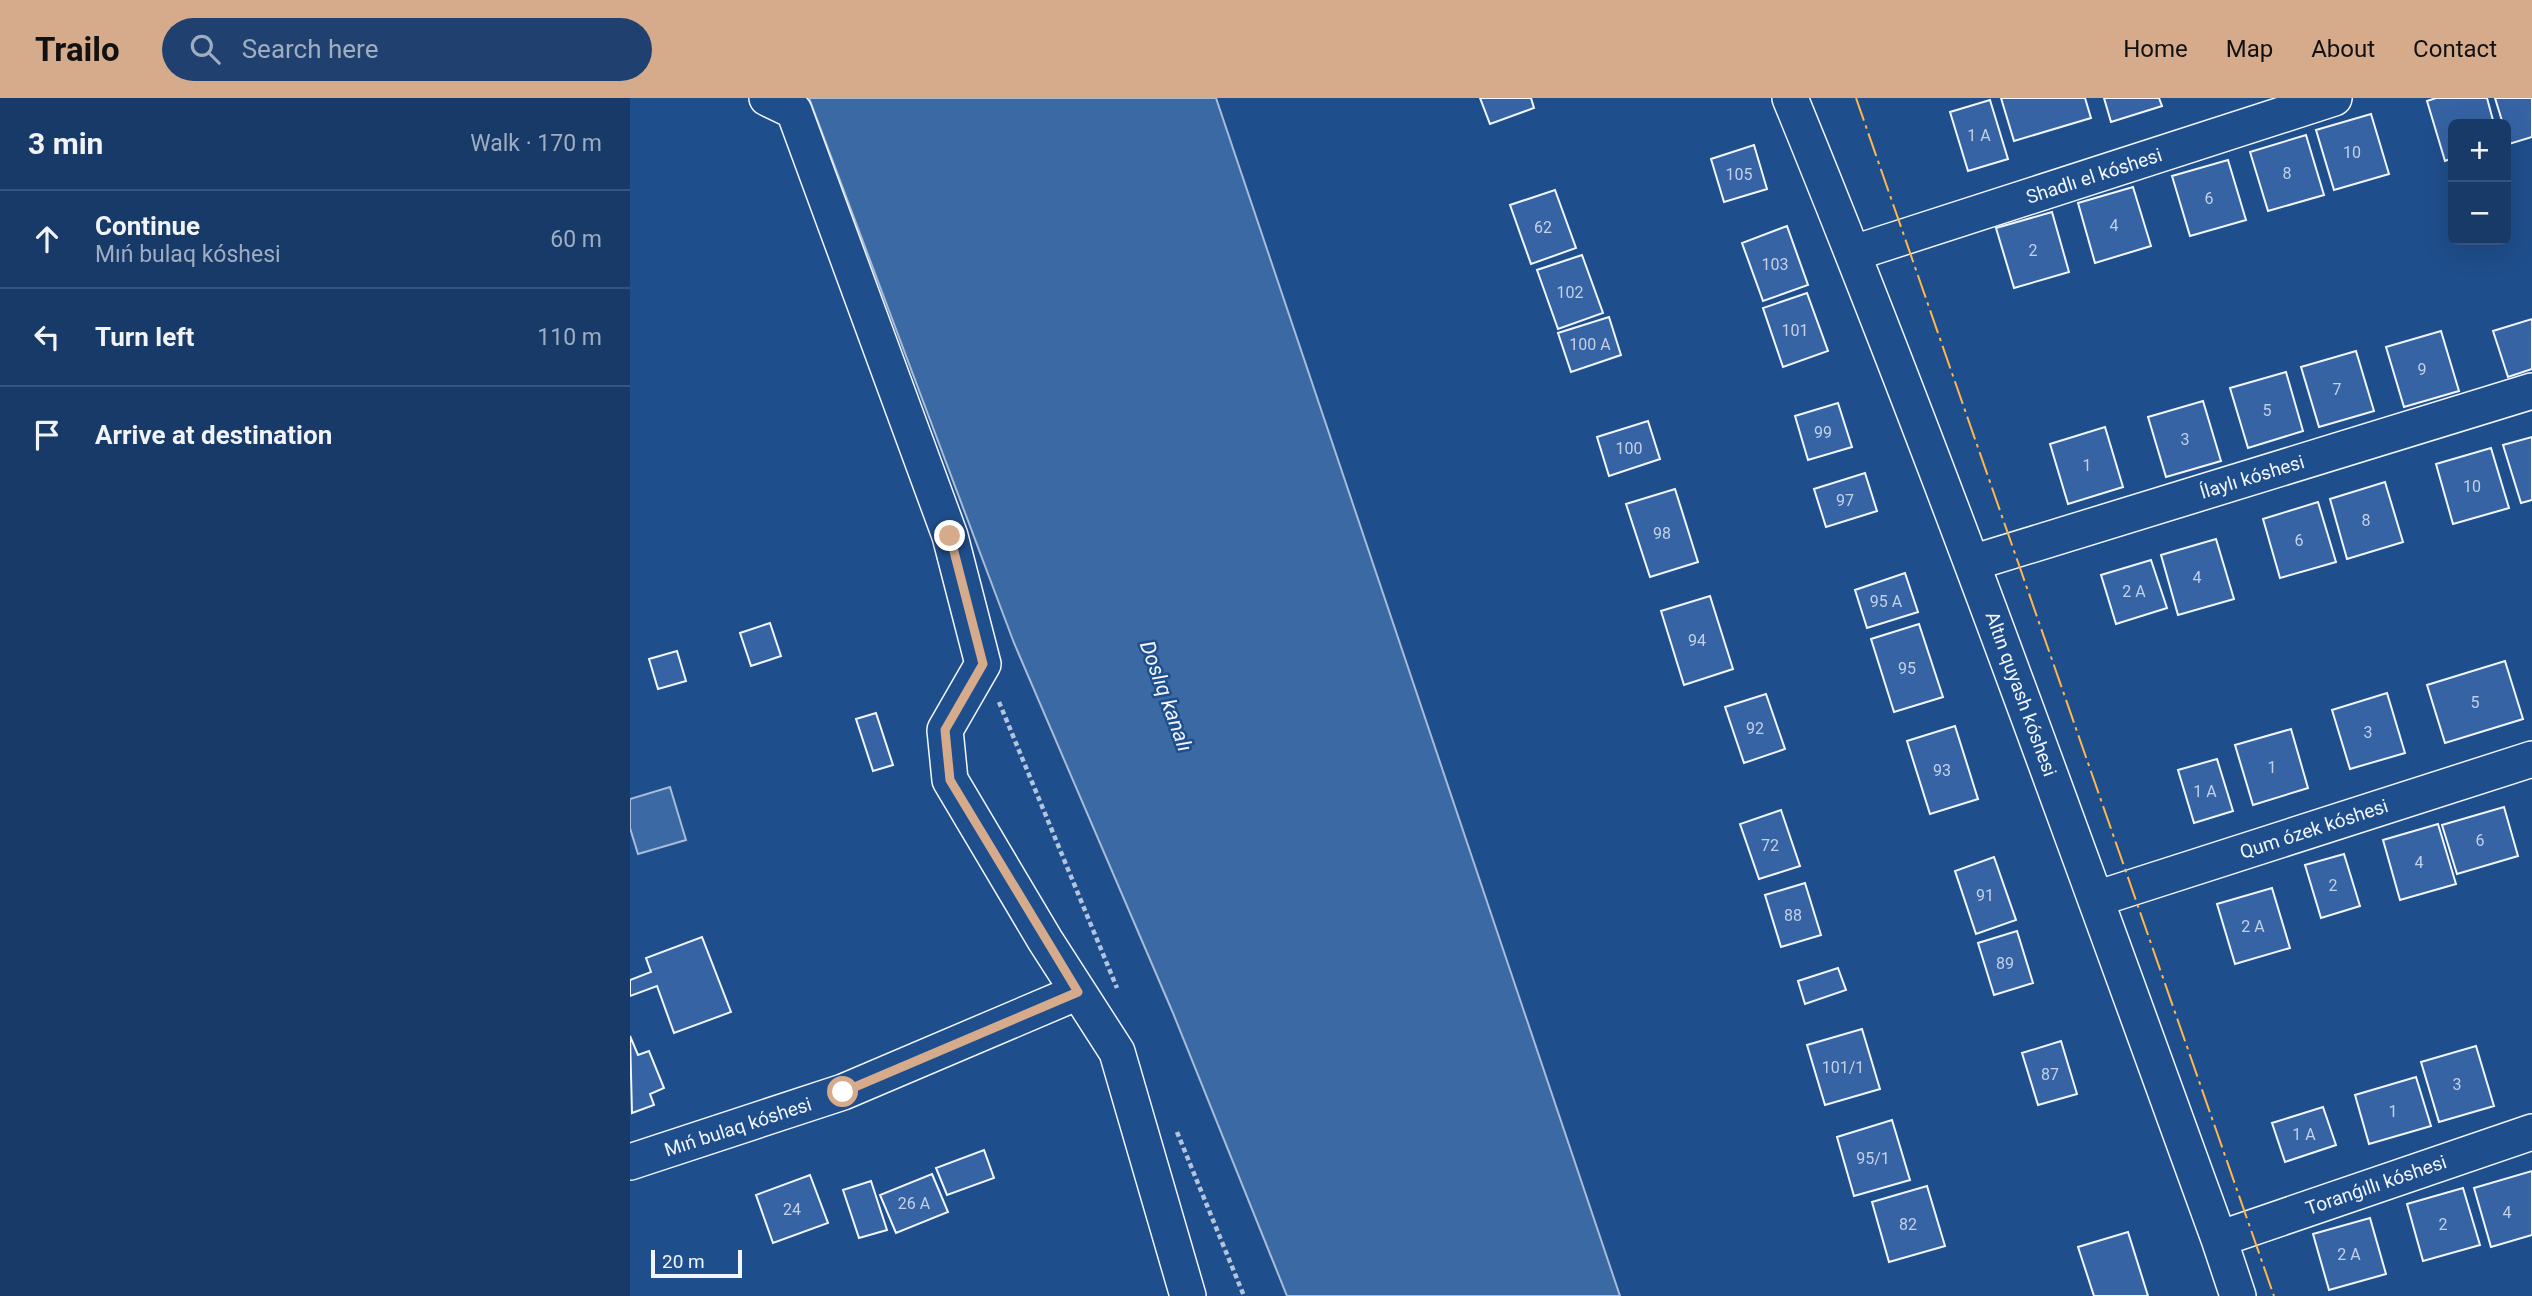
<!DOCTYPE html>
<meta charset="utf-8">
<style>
body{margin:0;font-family:Roboto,sans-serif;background:#20416f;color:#f1f3f6}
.controls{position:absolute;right:21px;top:21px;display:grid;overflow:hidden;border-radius:10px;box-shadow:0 7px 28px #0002}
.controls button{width:63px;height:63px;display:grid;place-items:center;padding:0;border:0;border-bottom:2px solid #36547d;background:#173a69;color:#f1f3f6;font:35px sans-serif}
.scale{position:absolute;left:21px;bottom:18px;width:91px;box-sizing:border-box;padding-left:7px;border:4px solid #f2f6ff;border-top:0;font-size:19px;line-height:24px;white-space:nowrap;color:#f2f6ff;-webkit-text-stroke:5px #1f4e8c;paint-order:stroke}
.stop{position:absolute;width:21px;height:21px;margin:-16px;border:5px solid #d6ab8b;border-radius:50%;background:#fff}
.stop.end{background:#d6ab8b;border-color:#fff;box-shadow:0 2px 7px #0008}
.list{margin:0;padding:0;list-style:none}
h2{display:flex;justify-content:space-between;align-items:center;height:91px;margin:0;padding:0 28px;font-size:30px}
h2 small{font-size:23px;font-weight:400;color:#9eadc0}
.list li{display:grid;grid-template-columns:46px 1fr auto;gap:21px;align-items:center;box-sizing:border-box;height:98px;padding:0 28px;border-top:2px solid #36547d}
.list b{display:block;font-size:26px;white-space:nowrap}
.list p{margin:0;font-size:23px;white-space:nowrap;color:#9eadc0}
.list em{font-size:23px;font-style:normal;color:#9eadc0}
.icon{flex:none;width:38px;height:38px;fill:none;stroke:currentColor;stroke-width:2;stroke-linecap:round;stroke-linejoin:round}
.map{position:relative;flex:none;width:1902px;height:1198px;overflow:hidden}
header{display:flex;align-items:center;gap:42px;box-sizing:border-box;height:98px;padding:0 35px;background:#d6ab8b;color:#111}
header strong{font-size:33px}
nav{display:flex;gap:38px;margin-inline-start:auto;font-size:24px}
.search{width:490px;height:63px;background:#20416f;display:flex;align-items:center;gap:18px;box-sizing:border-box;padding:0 24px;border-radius:38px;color:#9eadc0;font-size:26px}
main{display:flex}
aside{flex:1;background:#173a69}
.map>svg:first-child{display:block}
.water{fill:#3b69a3;stroke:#a8bbd7;stroke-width:2}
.building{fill:#3563a3;stroke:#f2f6ff;stroke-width:2}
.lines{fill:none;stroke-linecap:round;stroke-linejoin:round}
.minor-casing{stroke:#f2f6ff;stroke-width:38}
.path{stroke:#b3c4dc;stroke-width:4.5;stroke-dasharray:5 3.5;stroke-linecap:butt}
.minor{stroke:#1f4e8c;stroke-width:35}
.power{stroke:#ffb74d;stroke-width:2;stroke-dasharray:24 5 3.5 5;stroke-linecap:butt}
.route{stroke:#d6ab8b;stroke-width:9}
.labels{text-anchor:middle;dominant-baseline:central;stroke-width:5;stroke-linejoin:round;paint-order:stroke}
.number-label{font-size:16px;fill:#c3d1e8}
.street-label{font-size:19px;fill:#f2f6ff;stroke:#1f4e8c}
.water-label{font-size:21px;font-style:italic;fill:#f2f6ff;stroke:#1f4e8c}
</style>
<header>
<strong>Trailo</strong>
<div class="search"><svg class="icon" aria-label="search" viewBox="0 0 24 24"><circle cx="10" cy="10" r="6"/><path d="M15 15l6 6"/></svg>Search here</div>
<nav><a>Home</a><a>Map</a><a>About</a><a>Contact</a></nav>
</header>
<main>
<aside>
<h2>3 min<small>Walk · 170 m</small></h2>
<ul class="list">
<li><svg class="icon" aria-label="ahead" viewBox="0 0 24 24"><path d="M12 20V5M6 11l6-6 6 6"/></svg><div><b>Continue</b><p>Mıń bulaq kóshesi</p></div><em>60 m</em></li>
<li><svg class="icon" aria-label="left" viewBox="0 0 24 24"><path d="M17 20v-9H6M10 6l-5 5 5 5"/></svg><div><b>Turn left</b></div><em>110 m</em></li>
<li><svg class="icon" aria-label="arrive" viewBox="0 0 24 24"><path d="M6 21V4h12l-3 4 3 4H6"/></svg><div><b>Arrive at destination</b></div></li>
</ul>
</aside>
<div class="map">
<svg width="1902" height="1198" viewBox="0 0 1902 1198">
<rect width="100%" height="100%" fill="#1f4e8c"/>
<path class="water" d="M179 0H586L990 1198H657L543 915 384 545Z
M40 689 56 742 8 756 0 730V701Z"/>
<path class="building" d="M850 0H901L904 10 860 26Z
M1371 0H1455L1461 20 1384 43Z
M1474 0H1529L1532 8 1481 24Z
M1806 0H1857L1864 26H1823V60L1815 63 1797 3Z
M1865 0H1902V39L1879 46 1876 26H1873Z
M1360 2 1378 61 1338 73 1320 14Z
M1741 16 1759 76 1704 92 1686 32Z
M1676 37 1694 97 1638 113 1620 54Z
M1124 47 1137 91 1094 104 1081 61Z
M1598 62 1616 122 1560 138 1542 78Z
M1503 89 1521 148 1465 165 1448 105Z
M925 92 946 150 901 166 880 107Z
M1422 114 1439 174 1384 190 1366 130Z
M1157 128 1178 187 1133 203 1112 145Z
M952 157 973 215 928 231 907 172Z
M1177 195 1198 253 1153 269 1133 210Z
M979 219 991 257 941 274 928 235Z
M1902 221V271L1878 279 1863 233Z
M1811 233 1829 293 1774 309 1756 249Z
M1726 253 1744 313 1689 329 1671 269Z
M1656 274 1673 333 1618 350 1600 290Z
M1573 303 1591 363 1536 379 1518 319Z
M1208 305 1222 349 1178 362 1165 318Z
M1018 323 1030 361 979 378 967 339Z
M1475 329 1493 389 1438 406 1420 346Z
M1902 339V402L1891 405 1873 347Z
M1861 350 1879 410 1823 426 1806 366Z
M1235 375 1247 413 1196 429 1184 391Z
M1755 384 1773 444 1717 461 1700 401Z
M1045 391 1068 464 1020 479 996 406Z
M1688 404 1706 464 1650 480 1633 421Z
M1586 441 1604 501 1548 517 1531 457Z
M1521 462 1537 510 1486 526 1471 477Z
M1275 475 1288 514 1237 530 1225 492Z
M1080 498 1103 571 1054 587 1031 513Z
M140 525 151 558 121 568 110 535Z
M1289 526 1313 599 1264 614 1241 541Z
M47 553 56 583 28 591 19 561Z
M1875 563 1893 621 1815 645 1797 587Z
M1757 595 1775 655 1720 671 1702 612Z
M1136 596 1155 651 1114 665 1095 609Z
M246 615 263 667 243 673 226 621Z
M1325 628 1348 701 1300 716 1277 643Z
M1661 631 1678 690 1623 707 1605 647Z
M1587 661 1603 713 1564 725 1548 672Z
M1874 709 1888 758 1827 776 1812 727Z
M1151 712 1170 768 1129 781 1110 726Z
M1808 726 1826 786 1770 802 1753 742Z
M1714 756 1730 808 1691 820 1675 767Z
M1364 759 1386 822 1346 836 1325 773Z
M1175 785 1191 837 1151 849 1135 797Z
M1642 790 1660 850 1605 866 1587 806Z
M1387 833 1403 885 1364 897 1348 845Z
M72 839 101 914 44 935 27 888 0 898V882L21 874 16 860Z
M1208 870 1216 892 1175 906 1168 883Z
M1232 931 1250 991 1195 1007 1177 947Z
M0 938 8 957 19 953 34 990 20 996 24 1007 2 1015Z
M1431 943 1447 996 1408 1007 1392 955Z
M1846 948 1864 1008 1809 1024 1791 964Z
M1786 979 1801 1028 1739 1046 1725 997Z
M1693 1009 1706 1047 1655 1064 1642 1025Z
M1262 1022 1280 1082 1224 1098 1207 1039Z
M354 1052 364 1080 317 1097 306 1070Z
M1902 1073V1137L1861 1149 1844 1090Z
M302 1076 318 1114 266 1135 250 1097Z
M180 1077 198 1125 143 1145 126 1097Z
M241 1083 257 1132 229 1140 213 1092Z
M1297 1088 1315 1148 1259 1164 1242 1104Z
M1833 1090 1850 1147 1793 1163 1777 1106Z
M1740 1120 1756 1176 1699 1192 1683 1136Z
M1498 1134 1518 1198H1464L1448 1149Z"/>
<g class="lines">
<g class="minor-casing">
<path id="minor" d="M137 0 164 13 320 438 353 566 315 632 320 682 415 842 487 954 558 1198
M1160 0C1314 376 1450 759 1589 1141L1608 1198
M1224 155 1704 0
M1342 465 1902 293
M1466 801 1902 661
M0 1064 213 994 448 894
M1589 1141 1902 1034"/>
</g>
<path class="path" d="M369 604 487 890
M547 1034 614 1198"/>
<use href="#minor" class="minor"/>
<path class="power" d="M1226 0 1644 1198"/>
</g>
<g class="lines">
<path class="route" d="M213 994 448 894 320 682 315 632 353 566 320 438"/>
</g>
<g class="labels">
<g class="number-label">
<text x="1349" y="37">1 А</text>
<text x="1722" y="54">10</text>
<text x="1657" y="75">8</text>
<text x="1109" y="76">105</text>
<text x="1579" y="100">6</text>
<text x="1484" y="127">4</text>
<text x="913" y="129">62</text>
<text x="1403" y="152">2</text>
<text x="1145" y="166">103</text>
<text x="940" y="194">102</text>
<text x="1165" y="232">101</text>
<text x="960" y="246">100 А</text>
<text x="1792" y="271">9</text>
<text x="1707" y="291">7</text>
<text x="1637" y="312">5</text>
<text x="1193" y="334">99</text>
<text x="1555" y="341">3</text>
<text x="999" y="350">100</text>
<text x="1457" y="367">1</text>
<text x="1842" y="388">10</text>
<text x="1215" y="402">97</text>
<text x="1736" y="422">8</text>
<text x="1032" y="435">98</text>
<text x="1669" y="442">6</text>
<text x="1567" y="479">4</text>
<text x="1504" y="493">2 А</text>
<text x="1256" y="503">95 А</text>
<text x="1067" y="542">94</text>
<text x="1277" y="570">95</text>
<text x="1845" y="604">5</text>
<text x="1125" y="630">92</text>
<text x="1738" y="634">3</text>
<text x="1642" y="669">1</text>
<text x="1312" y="672">93</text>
<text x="1575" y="693">1 А</text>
<text x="1850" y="742">6</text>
<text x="1140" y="747">72</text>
<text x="1789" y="764">4</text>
<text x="1703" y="787">2</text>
<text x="1355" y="797">91</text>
<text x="1163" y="817">88</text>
<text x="1623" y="828">2 А</text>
<text x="1375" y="865">89</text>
<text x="1213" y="969">101/1</text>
<text x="1420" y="976">87</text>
<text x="1827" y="986">3</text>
<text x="1763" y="1013">1</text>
<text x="1674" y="1036">1 А</text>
<text x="1243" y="1060">95/1</text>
<text x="284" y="1105">26 А</text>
<text x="162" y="1111">24</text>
<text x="1877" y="1114">4</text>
<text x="1278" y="1126">82</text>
<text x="1813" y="1126">2</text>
<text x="1719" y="1156">2 А</text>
</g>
<g class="street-label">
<text transform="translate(1464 78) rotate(-18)">Shadlı el kóshesi</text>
<text transform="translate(1622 379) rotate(-17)">Ílaylı kóshesi</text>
<text transform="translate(1391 596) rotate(70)">Altın quyash kóshesi</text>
<text transform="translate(1684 731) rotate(-18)">Qum ózek kóshesi</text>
<text transform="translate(108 1029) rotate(-18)">Mıń bulaq kóshesi</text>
<text transform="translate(1746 1087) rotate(-19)">Toranǵıllı kóshesi</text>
</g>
<g class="water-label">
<text transform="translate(536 598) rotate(70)">Doslıq kanalı</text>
</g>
</g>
</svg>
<div class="controls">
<button>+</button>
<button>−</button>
</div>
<div class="scale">20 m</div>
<div class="stop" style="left:213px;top:994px"></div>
<div class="stop end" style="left:320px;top:438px"></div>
</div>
</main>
